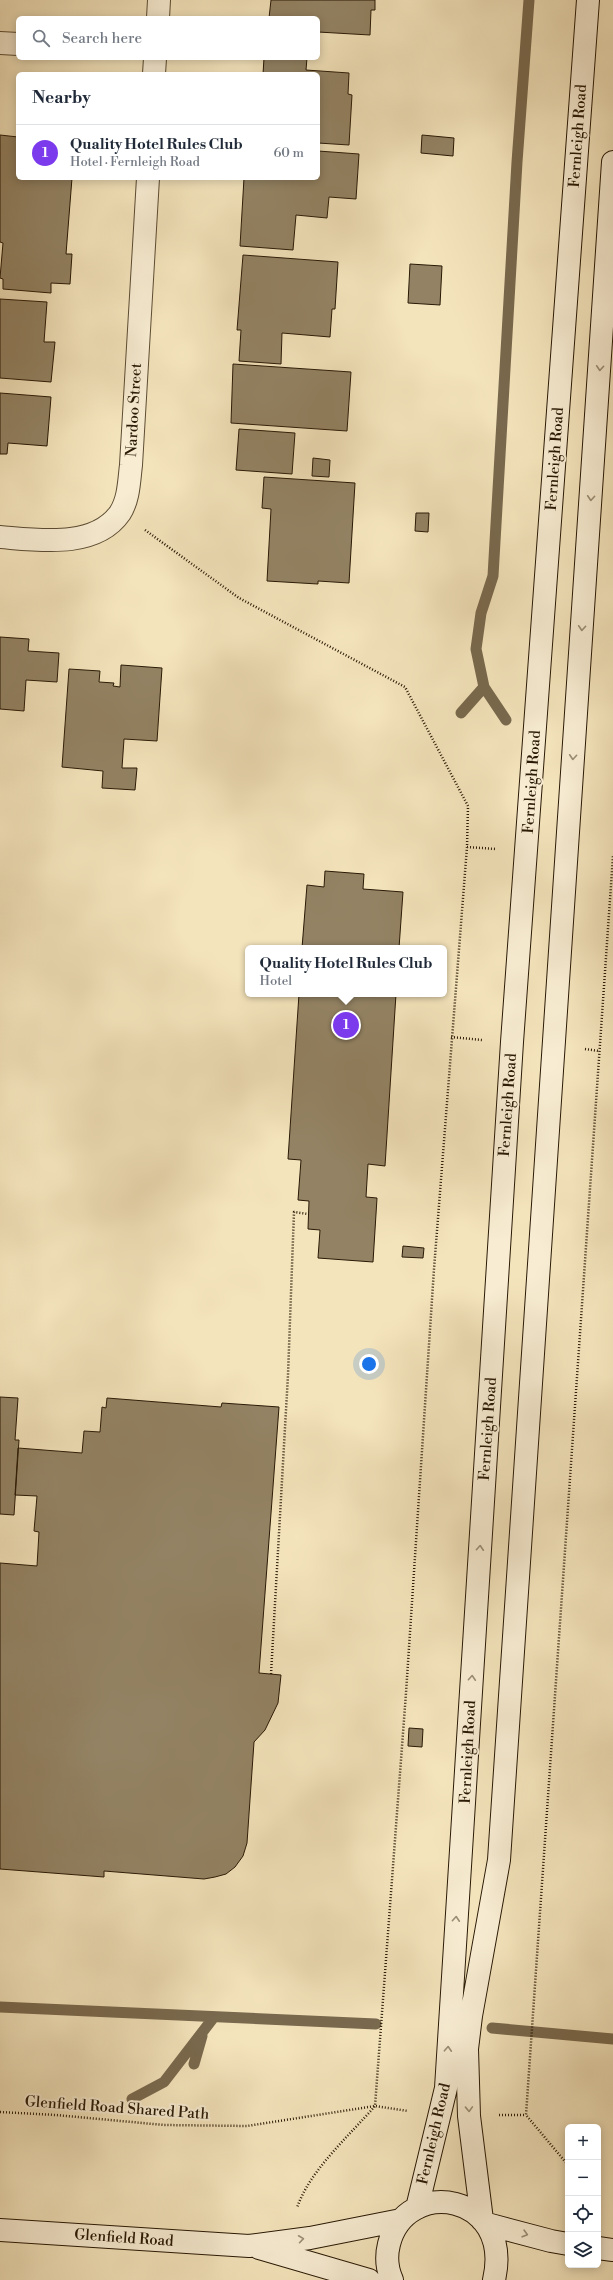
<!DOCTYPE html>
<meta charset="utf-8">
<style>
body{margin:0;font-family:"Libre Bodoni",serif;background:#f2f2f3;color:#1f2937}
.controls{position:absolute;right:12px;bottom:12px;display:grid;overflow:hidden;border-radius:6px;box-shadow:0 2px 10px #0003}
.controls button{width:36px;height:36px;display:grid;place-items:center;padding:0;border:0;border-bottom:1px solid #e0e1e3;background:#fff;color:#1f2937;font:20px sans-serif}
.you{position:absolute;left:369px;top:1364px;width:14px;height:14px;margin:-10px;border:3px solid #fff;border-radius:50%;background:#1a73e8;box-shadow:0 0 0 6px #1a73e833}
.badge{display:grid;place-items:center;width:26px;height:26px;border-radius:50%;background:#7c3aed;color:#fff;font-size:13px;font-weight:700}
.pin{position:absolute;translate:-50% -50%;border:2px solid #fff;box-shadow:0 1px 4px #0006}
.popup{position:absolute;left:245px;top:945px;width:202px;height:52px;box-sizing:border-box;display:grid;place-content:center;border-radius:6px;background:#fff;filter:drop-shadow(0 1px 3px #0005);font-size:13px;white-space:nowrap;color:#747a83}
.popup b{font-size:15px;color:#1f2937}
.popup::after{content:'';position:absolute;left:50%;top:100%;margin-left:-8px;border:8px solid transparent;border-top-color:#fff}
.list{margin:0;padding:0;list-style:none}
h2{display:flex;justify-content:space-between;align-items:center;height:52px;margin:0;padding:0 16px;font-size:17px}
h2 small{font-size:13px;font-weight:400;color:#747a83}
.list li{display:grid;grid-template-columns:26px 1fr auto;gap:12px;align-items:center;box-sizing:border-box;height:56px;padding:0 16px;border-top:1px solid #e0e1e3}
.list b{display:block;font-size:15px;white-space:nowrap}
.list p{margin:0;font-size:13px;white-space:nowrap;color:#747a83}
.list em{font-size:13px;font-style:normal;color:#747a83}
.icon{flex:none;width:22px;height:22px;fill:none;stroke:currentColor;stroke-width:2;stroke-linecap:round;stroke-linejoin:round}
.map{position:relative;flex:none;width:613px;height:2280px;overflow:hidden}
.search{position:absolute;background:#fff;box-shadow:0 2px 10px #0003;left:16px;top:16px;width:304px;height:44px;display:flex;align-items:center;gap:10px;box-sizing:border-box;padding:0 14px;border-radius:6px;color:#747a83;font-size:15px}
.panel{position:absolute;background:#fff;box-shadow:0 2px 10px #0003;left:16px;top:72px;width:304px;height:108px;border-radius:6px}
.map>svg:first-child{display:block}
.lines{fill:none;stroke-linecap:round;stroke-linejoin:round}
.stream{stroke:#79694e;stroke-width:11}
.building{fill:#938364;stroke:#291905}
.street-casing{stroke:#5c4c33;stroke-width:24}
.secondary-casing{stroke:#291905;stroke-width:24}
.path{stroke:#291905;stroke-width:2.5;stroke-dasharray:1 2;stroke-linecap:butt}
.street{stroke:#f8edd3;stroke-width:22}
.secondary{stroke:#f8edd3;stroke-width:22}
.oneway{stroke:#9b8e76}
.labels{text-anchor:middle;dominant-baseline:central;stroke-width:4;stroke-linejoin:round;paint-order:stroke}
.street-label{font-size:15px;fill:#291905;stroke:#f8edd3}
</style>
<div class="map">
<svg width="613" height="2280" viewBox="0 0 613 2280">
<rect width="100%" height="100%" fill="#f4e4bc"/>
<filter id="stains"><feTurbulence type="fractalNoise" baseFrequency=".005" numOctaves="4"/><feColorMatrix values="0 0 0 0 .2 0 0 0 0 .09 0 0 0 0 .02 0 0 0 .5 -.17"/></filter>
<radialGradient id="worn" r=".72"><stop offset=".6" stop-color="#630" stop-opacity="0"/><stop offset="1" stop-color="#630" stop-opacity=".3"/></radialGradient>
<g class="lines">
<path class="stream" d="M484 687 476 649 481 613 493 576 517 162 529 0
M461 713 484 687 506 720
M0 2007 376 2024
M492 2028 613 2039
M194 2064 202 2036
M132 2099 164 2082 214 2017"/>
</g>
<path class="building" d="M271 0H375V10H371L370 35 318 32V18H269Z
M264 58H307L306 70 349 73 348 94 352 95 349 145 318 143V74H263Z
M0 135 18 137V178H72L66 254H72L70 284 51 283V293L3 289V279L0 278 3 243 0 242Z
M422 135 454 138 453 156 421 153Z
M318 151 359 154 356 199 329 197 327 218 296 215 293 250 240 246 244 178H318Z
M243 255 338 262 335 309H332L330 337 282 333 281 364 239 361 241 330H237Z
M410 264 442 266 440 305 408 303Z
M0 299 47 302 44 342H55L51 382 0 378Z
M233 364 351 372 347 431 231 423Z
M0 393 51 397 47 446 8 443 7 454H0Z
M239 429 295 433 292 474 236 470Z
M313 458 330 460 329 477 312 476Z
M264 477 355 483 349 583 318 581V584L267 581 271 509 262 508Z
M416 513H429L428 532 415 531Z
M0 637 29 639 28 651 59 653 57 682 26 680 24 711 0 709Z
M121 665 162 668 157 741 124 739 122 768H137L135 790 102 788 103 771 62 767 69 669 100 671 99 682 114 683 113 686 120 687Z
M325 871 364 874 363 889 403 892 399 948H302L307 885 324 887Z
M299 994H396L385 1166 368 1164 366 1197 377 1198 373 1262 318 1258 320 1230 308 1229 309 1201 298 1200 301 1160 288 1159Z
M403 1246 424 1248 423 1258 402 1257Z
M0 1397 18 1398 15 1440H19L14 1515 0 1514Z
M107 1398 221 1407 222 1403 279 1407 259 1673 281 1675 278 1703 265 1730 254 1742 247 1843 243 1856 235 1867 226 1874 215 1877 204 1879 104 1871V1877L0 1869V1563L37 1566 39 1532 34 1531 37 1496 15 1495 18 1448 82 1453 84 1431 100 1432 102 1407 106 1408Z
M409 1728 423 1729 422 1747 408 1746Z"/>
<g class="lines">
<g class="street-casing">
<path id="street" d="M158 18 159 0
M0 43 18 44
M154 74 155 58
M0 537C38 540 95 549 120 513 129 499 129 481 131 465L148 178"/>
</g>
<g class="secondary-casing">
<path id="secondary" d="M417 2208 446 2088 512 1042 588 0
M482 2220 469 2116 467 2049 471 2016 499 1860 613 162
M487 2224 551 2241 568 2244
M0 2230 249 2246 310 2238 401 2220
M259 2248 369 2280
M598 2248 613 2250
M392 2280C387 2269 386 2256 389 2244 406 2176 514 2193 494 2280"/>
</g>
<path class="path" d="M145 530 239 598 405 687 468 806 467 847 434 1269 406 1693 375 2106C350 2135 309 2171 297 2208
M467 847 496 849
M451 1037 482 1040
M585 1049 599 1051
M271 1674 288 1375 294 1212 308 1214
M0 2112 56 2115 164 2125 247 2126 375 2106 408 2111
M499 2115H526
M568 2165 526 2115 613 856"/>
<use href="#street" class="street"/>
<use href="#secondary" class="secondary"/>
</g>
<defs><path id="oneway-chevron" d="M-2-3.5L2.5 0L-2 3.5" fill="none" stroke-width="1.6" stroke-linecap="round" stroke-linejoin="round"/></defs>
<g class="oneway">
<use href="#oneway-chevron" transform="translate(600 368) rotate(94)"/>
<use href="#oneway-chevron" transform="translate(591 498) rotate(94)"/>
<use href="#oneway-chevron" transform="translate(582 628) rotate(94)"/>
<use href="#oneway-chevron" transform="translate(573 757) rotate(94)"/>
<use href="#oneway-chevron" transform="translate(480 1548) rotate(-86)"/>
<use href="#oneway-chevron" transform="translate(472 1678) rotate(-86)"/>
<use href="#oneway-chevron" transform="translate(456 1919) rotate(-86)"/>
<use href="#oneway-chevron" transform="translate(448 2049) rotate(-87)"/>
<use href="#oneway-chevron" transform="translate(469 2109) rotate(88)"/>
<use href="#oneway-chevron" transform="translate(525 2234) rotate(16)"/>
<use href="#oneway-chevron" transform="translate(301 2239) rotate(-8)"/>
</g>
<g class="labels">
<g class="street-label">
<text transform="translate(578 136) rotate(-86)">Fernleigh Road</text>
<text transform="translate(134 410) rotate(-87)">Nardoo Street</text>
<text transform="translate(555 459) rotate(-86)">Fernleigh Road</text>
<text transform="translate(532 782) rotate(-86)">Fernleigh Road</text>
<text transform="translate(508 1105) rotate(-86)">Fernleigh Road</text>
<text transform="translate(488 1429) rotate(-86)">Fernleigh Road</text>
<text transform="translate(468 1752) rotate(-87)">Fernleigh Road</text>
<text transform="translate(117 2108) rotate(4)">Glenfield Road Shared Path</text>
<text transform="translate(434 2134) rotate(-77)">Fernleigh Road</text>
<text transform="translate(124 2238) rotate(4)">Glenfield Road</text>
</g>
</g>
<rect width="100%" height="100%" filter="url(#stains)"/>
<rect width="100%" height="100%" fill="url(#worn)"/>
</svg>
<div class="controls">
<button>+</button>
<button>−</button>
<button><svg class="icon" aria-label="locate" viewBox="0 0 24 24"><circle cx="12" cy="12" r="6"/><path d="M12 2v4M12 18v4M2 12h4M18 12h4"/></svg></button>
<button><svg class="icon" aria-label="layers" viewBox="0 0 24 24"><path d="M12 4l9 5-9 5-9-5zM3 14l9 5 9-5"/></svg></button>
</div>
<div class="you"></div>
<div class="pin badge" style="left:346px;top:1025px">1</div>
<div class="popup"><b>Quality Hotel Rules Club</b>Hotel</div>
<div class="search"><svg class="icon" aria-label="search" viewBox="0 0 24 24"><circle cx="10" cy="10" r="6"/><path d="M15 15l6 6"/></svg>Search here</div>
<section class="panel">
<h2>Nearby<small></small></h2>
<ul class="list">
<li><span class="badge">1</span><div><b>Quality Hotel Rules Club</b><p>Hotel · Fernleigh Road</p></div><em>60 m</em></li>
</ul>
</section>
</div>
